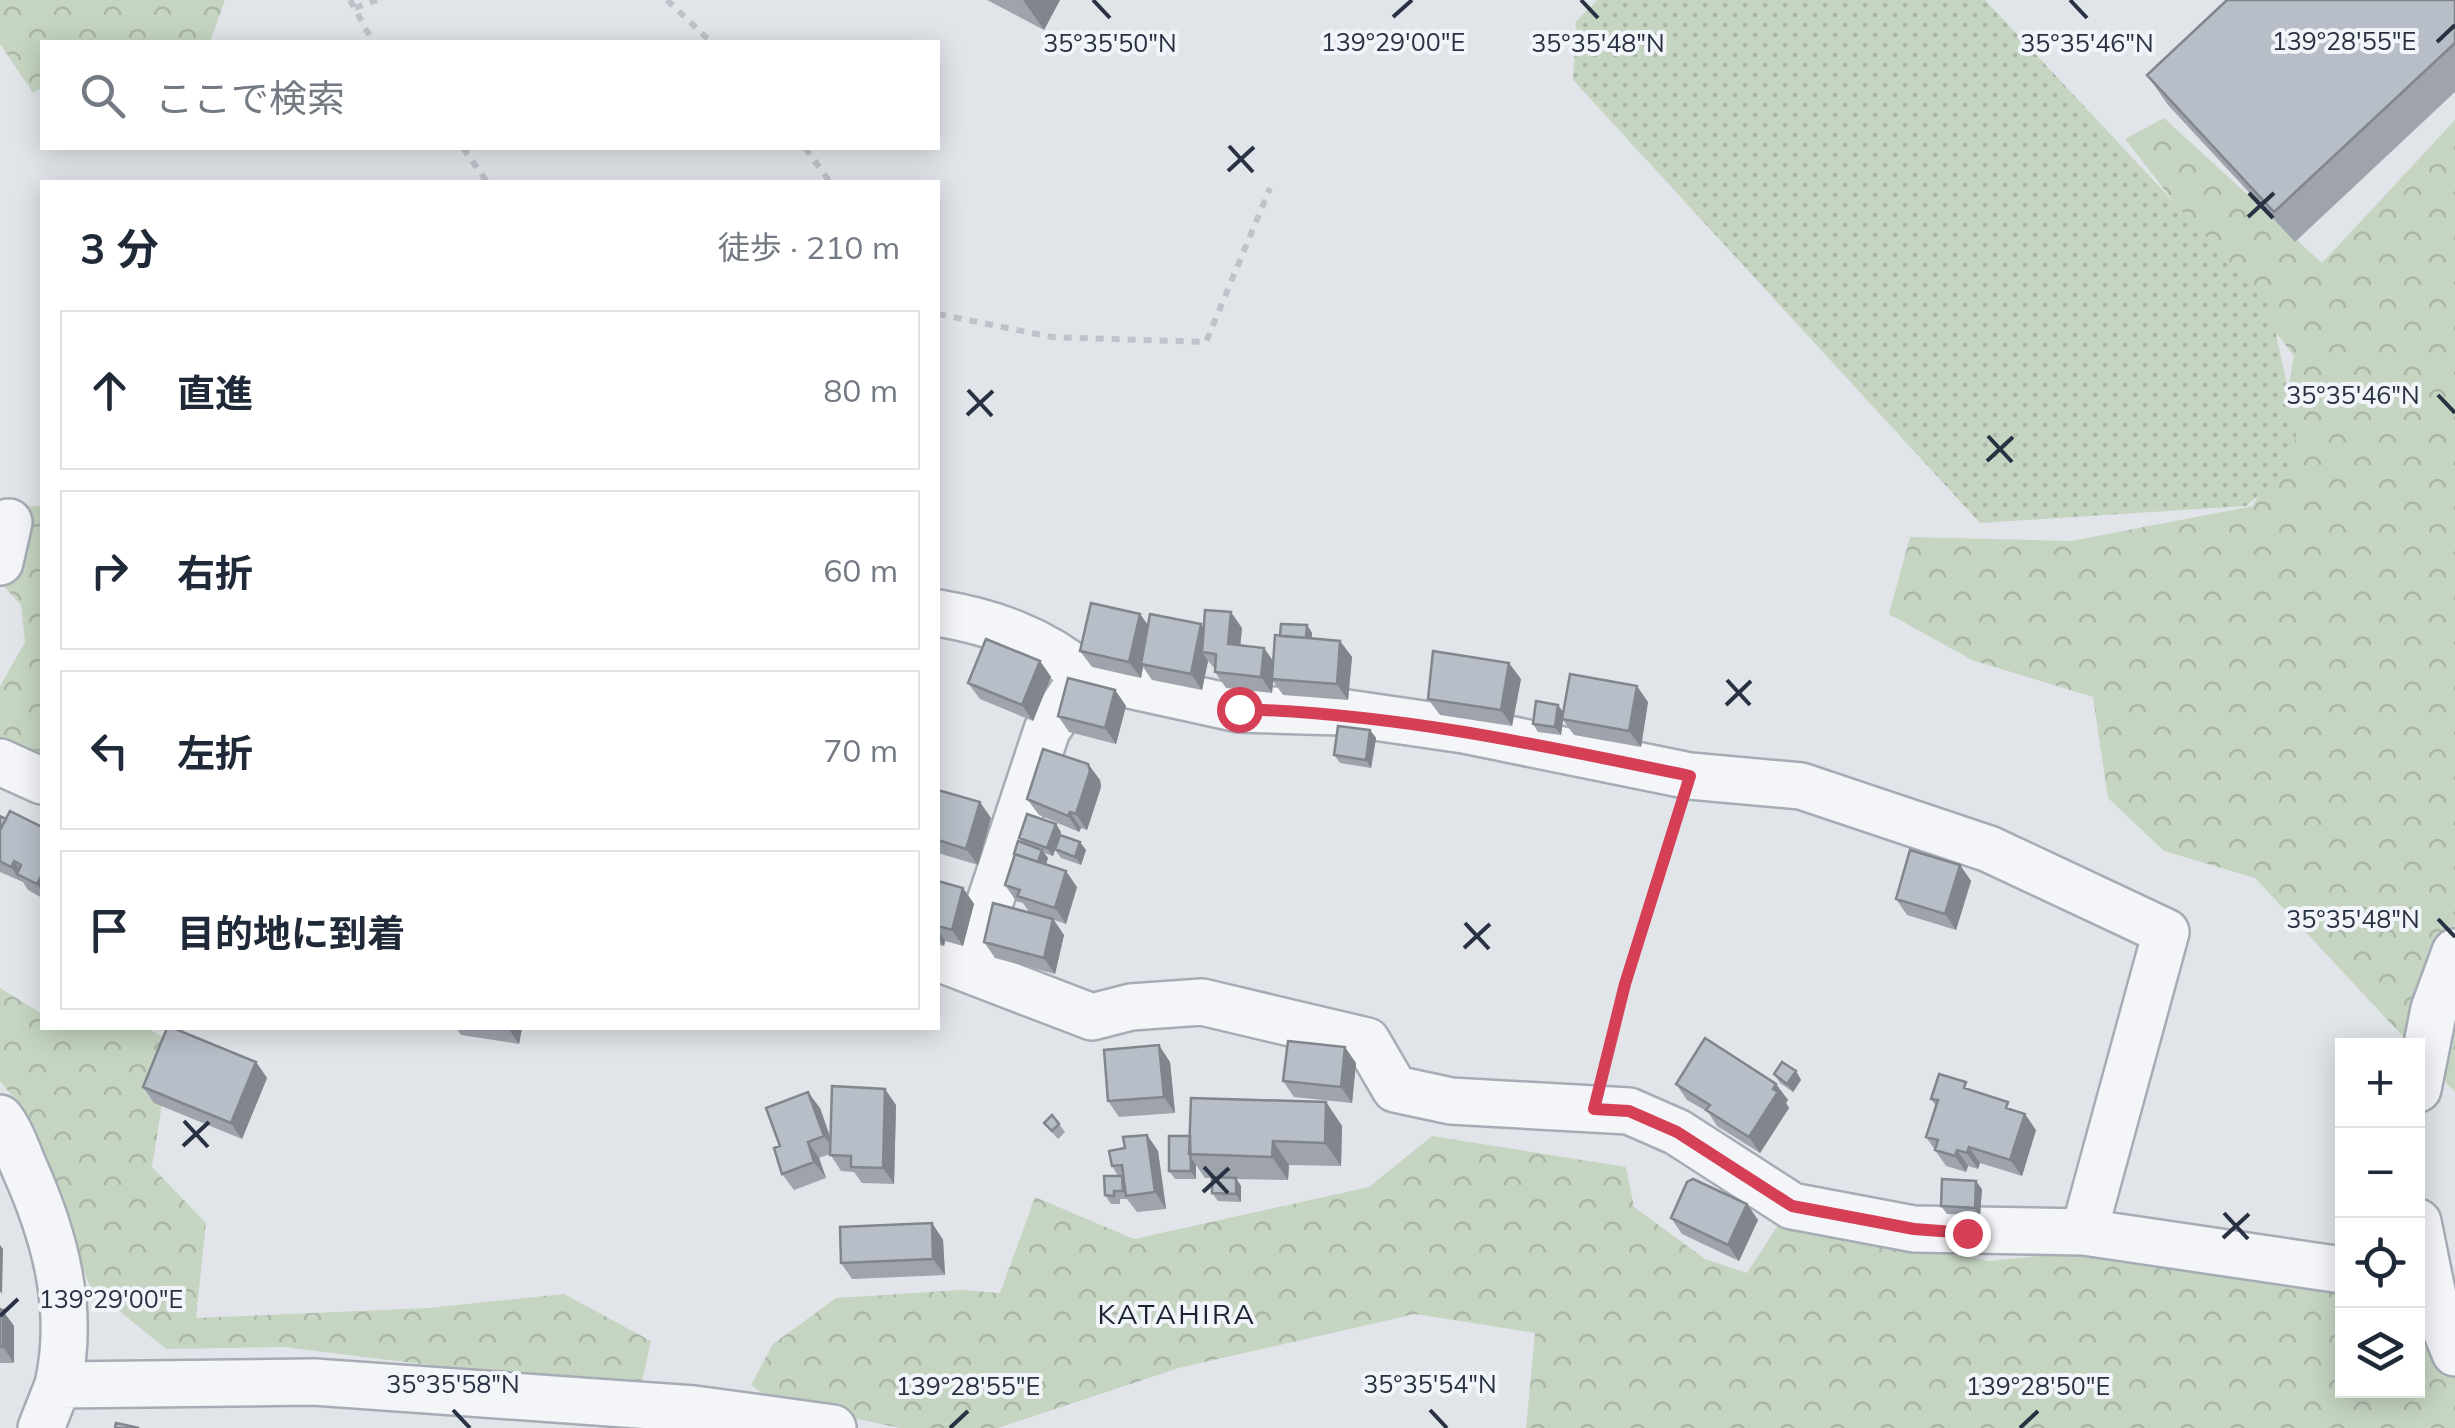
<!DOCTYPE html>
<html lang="ja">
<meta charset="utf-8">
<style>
body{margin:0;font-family:Mulish,"Noto Sans JP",sans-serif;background:#f2f2f3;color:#1f2937}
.controls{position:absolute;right:30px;bottom:30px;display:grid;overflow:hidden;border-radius:0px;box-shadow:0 5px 25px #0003}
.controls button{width:90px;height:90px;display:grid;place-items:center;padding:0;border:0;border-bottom:2px solid #e0e1e3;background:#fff;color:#1f2937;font:50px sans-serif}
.stop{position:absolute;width:30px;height:30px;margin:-22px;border:8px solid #d54056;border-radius:50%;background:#fff}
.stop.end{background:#d54056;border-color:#fff;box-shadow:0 2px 10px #0008}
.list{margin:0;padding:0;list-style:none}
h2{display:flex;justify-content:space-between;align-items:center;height:130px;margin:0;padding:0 40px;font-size:42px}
h2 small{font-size:32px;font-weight:400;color:#747a83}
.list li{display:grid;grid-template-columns:65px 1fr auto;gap:30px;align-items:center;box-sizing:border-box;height:160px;margin:0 20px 20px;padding:0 20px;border:2px solid #e0e1e3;border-radius:0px}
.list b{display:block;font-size:38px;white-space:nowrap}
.list em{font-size:32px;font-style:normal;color:#747a83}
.icon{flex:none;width:55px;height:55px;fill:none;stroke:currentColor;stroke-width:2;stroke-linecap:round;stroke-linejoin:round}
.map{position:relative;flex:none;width:2455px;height:1428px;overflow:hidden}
.search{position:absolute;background:#fff;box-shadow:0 5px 25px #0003;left:40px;top:40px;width:900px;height:110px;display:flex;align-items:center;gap:25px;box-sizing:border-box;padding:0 35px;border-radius:0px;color:#747a83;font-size:38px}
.panel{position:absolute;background:#fff;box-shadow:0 5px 25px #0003;left:40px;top:180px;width:900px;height:850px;border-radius:0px}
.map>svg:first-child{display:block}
.forest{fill:url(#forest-crowns)}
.park{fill:url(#park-dots)}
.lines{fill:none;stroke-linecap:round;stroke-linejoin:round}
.minor-casing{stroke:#a6acb5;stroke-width:50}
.path{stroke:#bfc2c9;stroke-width:6;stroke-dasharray:8 8;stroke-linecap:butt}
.minor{stroke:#f4f5f8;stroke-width:45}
.wall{fill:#9ea3ac}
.shaded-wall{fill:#81858c}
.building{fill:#b8bec8;stroke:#81858c;stroke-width:2.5}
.route{stroke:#d54056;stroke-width:12}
.ticks{fill:none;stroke:#283243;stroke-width:4}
.labels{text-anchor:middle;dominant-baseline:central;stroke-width:8;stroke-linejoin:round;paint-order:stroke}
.neighbourhood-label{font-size:28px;letter-spacing:2.5px;fill:#1a2334;stroke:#f1f4f8}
.ticks-label{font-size:25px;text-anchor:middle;fill:#283243;stroke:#f1f4f8;stroke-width:8;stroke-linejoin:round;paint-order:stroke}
</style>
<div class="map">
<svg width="2455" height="1428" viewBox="0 0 2455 1428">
<defs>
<pattern id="forest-crowns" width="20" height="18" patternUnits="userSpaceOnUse" patternTransform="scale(2.5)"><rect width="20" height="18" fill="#c6d5c2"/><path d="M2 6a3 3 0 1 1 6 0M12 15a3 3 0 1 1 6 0" fill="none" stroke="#aab7a8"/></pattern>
<pattern id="park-dots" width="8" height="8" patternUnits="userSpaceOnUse" patternTransform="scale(2.5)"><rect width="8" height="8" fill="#c6d5c2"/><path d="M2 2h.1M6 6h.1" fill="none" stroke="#aab7a8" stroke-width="1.8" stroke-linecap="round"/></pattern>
</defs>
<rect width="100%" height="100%" fill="#e1e5ea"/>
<path class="forest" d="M0 0H225L210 42H42V88L33 93 0 44Z
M2164 118 2322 263 2455 120V1092L2255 878 2164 851 2108 798 2093 697 1972 660 1889 614 1910 537 2071 541 2253 506 2274 463 2294 356 2125 139Z
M42 506V767L0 741V686L25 642 21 605 0 582 17 507Z
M0 988 42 1014V1028H147L172 1042 152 1167 206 1223 196 1318 428 1308 564 1294 651 1341 640 1391 284 1347 166 1349 90 1287 25 1112 0 1081Z
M1432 1136 1626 1167 1634 1207 1705 1259 1747 1273 1780 1222 1990 1261 2102 1249 2342 1295V1390H2418V1321L2455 1335V1428H1526L1535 1333 1415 1314 1179 1368 998 1428H900L773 1401 751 1385 773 1344 836 1298 961 1290 1000 1293 1035 1197 1134 1239 1369 1187Z"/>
<path class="park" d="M1598 0H1985L2270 305 2297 432 2287 471 2246 506 1980 523 1573 80 1576 21Z"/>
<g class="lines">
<g class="minor-casing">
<path id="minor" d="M0 562 9 522
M938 613C992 622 1041 639 1084 675
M0 762 42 781
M938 958 1092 1017 1131 1007 1202 1002 1367 1041 1395 1089 1451 1101 1629 1111 1677 1132 1792 1206 1914 1229 2084 1232 2342 1270
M968 968 1047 730 1084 675 1239 709 1340 712 1464 730 1690 776 1801 786 1989 849 2166 932 2084 1232
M2418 1089 2434 1009 2455 952
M0 1118C11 1132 17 1150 24 1167 55 1236 75 1309 58 1385L314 1382 694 1409 833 1428
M2418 1222 2434 1301 2455 1353
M41 1428 58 1385"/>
</g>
<path class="path" d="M350 0 373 42
M667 0 711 42
M355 8 377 0
M463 148 487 182
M805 148 830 182
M938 314 1052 337 1206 342 1270 188
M1604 1069 1625 984 1678 812"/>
<use href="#minor" class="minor"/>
</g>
<path class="wall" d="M987 0H1060L1044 30Z
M2455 0V92L2295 242 2168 105 2147 75Z
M1140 614 1148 625 1242 628 1240 645 1264 648 1273 661 1280 636 1307 625 1312 633V638L1340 641 1352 657 1348 700 1283 695 1273 681 1272 693 1226 688 1215 672V669L1208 661 1202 690 1152 680 1143 667 1141 678 1092 667 1080 651Z
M1040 661 1051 677 1033 721 980 699 968 683Z
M1521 679 1512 726 1440 715 1428 699Z
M1115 690 1126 706 1116 744 1069 732 1058 716Z
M1648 702 1641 747 1574 735 1563 720 1561 735 1538 732 1533 724 1564 712Z
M1370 730 1376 738 1371 768 1340 763 1334 755Z
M1088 764 1100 780 1101 787 1087 830 1081 828 1079 832 1039 815 1027 799Z
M938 790 991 818 978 865 938 853Z
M0 816 42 827V898L28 890 23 882 0 872Z
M1061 832 1060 835 1086 850 1081 865 1061 858 1055 850 1053 856 1044 853 1048 858 1046 864 1077 887 1066 924 1054 920 1064 935 1055 974 995 958 984 942 1029 912 1023 903 1016 901 1005 885 1022 843 1019 838Z
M1960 865 1971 881 1956 930 1907 915 1896 899Z
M938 881 963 888 974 904 963 946 945 941 944 946 938 945Z
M456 1028H522L519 1044 461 1035Z
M256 1062 267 1078 242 1139 154 1103 143 1087Z
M1170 1062 1175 1113 1119 1117 1108 1101Z
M1356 1063 1352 1103 1294 1097 1283 1081Z
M1796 1071 1801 1080 1793 1092 1780 1083 1774 1074Z
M1676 1084H1776L1788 1100 1786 1103 1789 1108 1760 1153 1717 1126 1708 1112 1687 1100Z
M1972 1090 2014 1111 2036 1130 2022 1176 1980 1163 1978 1169 1968 1166 1966 1172 1946 1166 1926 1137 1936 1106 1931 1099Z
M1326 1102 1342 1126 1341 1166 1289 1165 1288 1180 1236 1179 1241 1186V1202L1218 1201 1212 1193V1178H1205L1196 1165V1179H1175L1169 1171 1190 1136Z
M896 1105 894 1184 862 1183 854 1172 841 1171 830 1154 819 1158 826 1178 794 1190 782 1174 780 1146 820 1108 831 1139Z
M1044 1123 1059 1124 1065 1132 1058 1139Z
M1147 1135 1158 1151 1166 1209 1137 1212 1127 1199H1120V1204H1111L1105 1195 1118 1176 1112 1166 1125 1148Z
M1982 1189 1980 1216 1947 1214 1941 1206Z
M1747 1204 1758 1220 1739 1261 1682 1234 1671 1218Z
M932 1223 943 1240 945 1275 852 1279 841 1263Z
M0 1307 14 1326V1363H0Z"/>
<path class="shaded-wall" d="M1023 0H1060L1044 30Z
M1231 612 1242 628 1239 660 1228 644Z
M1140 614 1151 630 1141 664 1143 667 1141 678 1129 662Z
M1201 624 1212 640 1202 652 1208 661 1202 690 1191 674Z
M1307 625 1312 633V649L1306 640Z
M1340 641 1352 657 1348 700 1337 684Z
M1264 648 1275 664 1272 693 1261 677Z
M1040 661 1051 677 1033 721 1022 705Z
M1509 663 1521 679 1512 726 1501 710Z
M1637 686 1648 702 1641 747 1629 731Z
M1115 690 1126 706 1116 744 1105 728Z
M1558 705 1564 713 1561 735 1555 727Z
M1370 730 1376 738 1371 768 1366 760Z
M1088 764 1100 780 1101 787 1087 830 1076 814Z
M980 802 991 818 978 865 966 849Z
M1070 812 1081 828 1079 832 1068 816Z
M1056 824 1061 832 1053 856 1047 848Z
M1080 842 1086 850 1081 865 1075 857Z
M1042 850 1048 858 1044 870 1038 862Z
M14 861 25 877 17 874 22 883 11 867Z
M1960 865 1971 881 1956 930 1945 914Z
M1066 871 1077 887 1066 924 1055 908Z
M42 874V892L37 884Z
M963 888 974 904 963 946 952 930Z
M1053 919 1064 935 1055 974 1044 958Z
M938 930 945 941 944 946 938 937Z
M508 1028H522L519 1044Z
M1159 1045 1170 1062 1175 1113 1164 1097Z
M1345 1047 1356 1063 1352 1103 1341 1087Z
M256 1062 267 1078 242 1139 231 1123Z
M1796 1071 1801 1080 1793 1092 1787 1084Z
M1776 1084 1788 1100 1786 1103 1789 1108 1760 1153 1749 1137Z
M885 1089 896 1105 894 1184 883 1168Z
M808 1092 820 1108 835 1152 824 1136Z
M1326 1102 1342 1126 1341 1166 1325 1143Z
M2025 1114 2036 1130 2022 1176 2010 1160Z
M1147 1135 1158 1151 1166 1209 1155 1192Z
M1273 1141 1289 1165 1288 1180 1272 1157Z
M808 1142 819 1158 826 1178 814 1162Z
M1969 1147 1980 1163 1978 1169 1967 1153Z
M1957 1150 1968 1166 1966 1172 1955 1156Z
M1190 1156 1196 1165V1179L1191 1171Z
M1236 1178 1241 1186V1202L1236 1194Z
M1976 1181 1982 1189 1980 1216 1975 1208Z
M1747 1204 1758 1220 1739 1261 1728 1245Z
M932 1223 943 1240 945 1275 933 1259Z
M0 1245 3 1249 2 1294 0 1291Z
M0 1307 14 1326V1363L3 1347Z"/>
<path class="building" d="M2227 0H2455V43L2274 212 2147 75Z
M1091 603 1140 614 1129 662 1080 651Z
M1205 610 1231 612 1228 644 1264 648 1261 677 1215 672 1216 654 1202 652Z
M1150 614 1201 624 1191 674 1141 664Z
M1281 624 1307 625 1306 638 1280 636Z
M1275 635 1340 641 1337 684 1272 679Z
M986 639 1040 661 1022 705 968 683Z
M1433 651 1509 663 1501 710 1428 699Z
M1570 674 1637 686 1629 731 1562 719Z
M1068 678 1115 690 1105 728 1058 716Z
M1536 701 1558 705 1555 727 1533 724Z
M1338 726 1370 730 1366 760 1334 755Z
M1043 749 1088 764 1090 771 1076 814 1070 812 1068 816 1027 799Z
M938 790 980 802 966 849 938 840Z
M10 811 42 827V874L37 884 17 874 21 865 14 861 11 867 0 861V830Z
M1027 814 1056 824 1047 848 1019 838Z
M0 816 6 819 0 830Z
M1060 835 1080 842 1075 857 1055 849Z
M1018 841 1042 850 1038 862 1014 854Z
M1910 850 1960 865 1945 914 1896 899Z
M1015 854 1066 871 1055 908 1017 896 1020 890 1005 885Z
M938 881 963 888 952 930 938 926Z
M993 903 1053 919 1044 958 984 942Z
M167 1028H173L256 1062 231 1123 143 1087Z
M1705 1038 1776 1084 1773 1089 1778 1092 1749 1137 1706 1110 1710 1105 1676 1084Z
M1288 1041 1345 1047 1341 1087 1283 1081Z
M1159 1045 1164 1097 1108 1101 1104 1050Z
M1782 1062 1796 1071 1787 1084 1774 1074Z
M1939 1074 1966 1082 1964 1088 2008 1102 2006 1108 2025 1114 2010 1160 1969 1147 1967 1153 1957 1150 1955 1156 1935 1150 1938 1140 1926 1137 1938 1100 1931 1099Z
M832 1086 885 1089 883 1168 851 1167V1156L830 1155Z
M808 1092 824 1136 808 1142 814 1162 782 1174 774 1148 780 1146 766 1108Z
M1191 1098 1326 1102 1325 1143 1273 1141 1272 1157 1189 1154Z
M1052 1115 1059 1124 1052 1131 1044 1123Z
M1147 1135 1155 1192 1126 1196 1122 1165 1112 1166 1109 1151 1125 1148 1123 1137Z
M1169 1136H1190L1191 1171H1169Z
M1104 1176H1122L1123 1191H1114V1196L1105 1195Z
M1212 1177 1236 1178V1194L1212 1193Z
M1693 1179 1747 1204 1728 1245 1671 1218 1687 1182Z
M1942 1179 1976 1181 1975 1208 1941 1206Z
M932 1223 933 1259 841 1263 840 1227Z
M0 1310H3V1347H0Z
M116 1423 139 1428H115Z"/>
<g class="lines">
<path class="route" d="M1239 709C1397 714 1536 744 1690 776L1625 984 1594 1109 1629 1111 1677 1132 1792 1206 1914 1229 1967 1233"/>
</g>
<path class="ticks" d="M1093 0 1110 18M1581 0 1598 18M2070 0 2087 18M1393 17 1412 0M2437 42 2455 25M1229 146 1253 172M1228 171 1254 147M2249 193 2273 218M2248 217 2274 193M968 390 992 416M2438 395 2455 413M967 415 993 391M1988 436 2012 462M1987 461 2013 437M1727 680 1750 705M1726 705 1751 681M2438 919 2455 937M1465 923 1489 949M1464 948 1490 924M184 1121 208 1147M183 1146 209 1122M1204 1167 1228 1193M1203 1192 1229 1168M2224 1213 2248 1239M2223 1238 2249 1214M0 1316 18 1299M453 1410 470 1428M1430 1410 1447 1428M950 1428 968 1411M2020 1428 2038 1411"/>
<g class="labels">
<g class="neighbourhood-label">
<text x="1177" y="1313">KATAHIRA</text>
</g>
</g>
<g class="ticks-label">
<text x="2344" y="50">139°28'55"E</text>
<text x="1393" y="51">139°29'00"E</text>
<text x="1110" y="52">35°35'50"N</text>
<text x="1598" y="52">35°35'48"N</text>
<text x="2087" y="52">35°35'46"N</text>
<text x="2353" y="404">35°35'46"N</text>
<text x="2353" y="928">35°35'48"N</text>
<text x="111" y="1308">139°29'00"E</text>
<text x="453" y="1393">35°35'58"N</text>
<text x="1430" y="1393">35°35'54"N</text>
<text x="968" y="1395">139°28'55"E</text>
<text x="2038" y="1395">139°28'50"E</text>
</g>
</svg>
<div class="controls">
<button>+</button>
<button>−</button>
<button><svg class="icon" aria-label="locate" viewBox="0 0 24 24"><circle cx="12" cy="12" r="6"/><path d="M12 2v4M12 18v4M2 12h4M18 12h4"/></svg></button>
<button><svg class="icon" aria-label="layers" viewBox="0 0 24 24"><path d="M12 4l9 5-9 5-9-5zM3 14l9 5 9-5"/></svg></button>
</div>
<div class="stop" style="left:1239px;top:709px"></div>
<div class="stop end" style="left:1967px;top:1233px"></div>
<div class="search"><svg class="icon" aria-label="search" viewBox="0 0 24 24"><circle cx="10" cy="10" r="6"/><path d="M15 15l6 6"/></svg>ここで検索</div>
<section class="panel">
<h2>3 分<small>徒歩 · 210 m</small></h2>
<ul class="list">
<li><svg class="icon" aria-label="ahead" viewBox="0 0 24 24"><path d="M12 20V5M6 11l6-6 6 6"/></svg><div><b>直進</b></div><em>80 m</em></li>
<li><svg class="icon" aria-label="right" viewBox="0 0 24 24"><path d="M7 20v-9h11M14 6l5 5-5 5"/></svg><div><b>右折</b></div><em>60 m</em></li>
<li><svg class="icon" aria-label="left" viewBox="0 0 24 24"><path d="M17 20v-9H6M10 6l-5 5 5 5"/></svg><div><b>左折</b></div><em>70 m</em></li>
<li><svg class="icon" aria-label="arrive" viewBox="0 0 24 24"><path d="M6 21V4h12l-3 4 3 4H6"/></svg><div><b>目的地に到着</b></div></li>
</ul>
</section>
</div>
